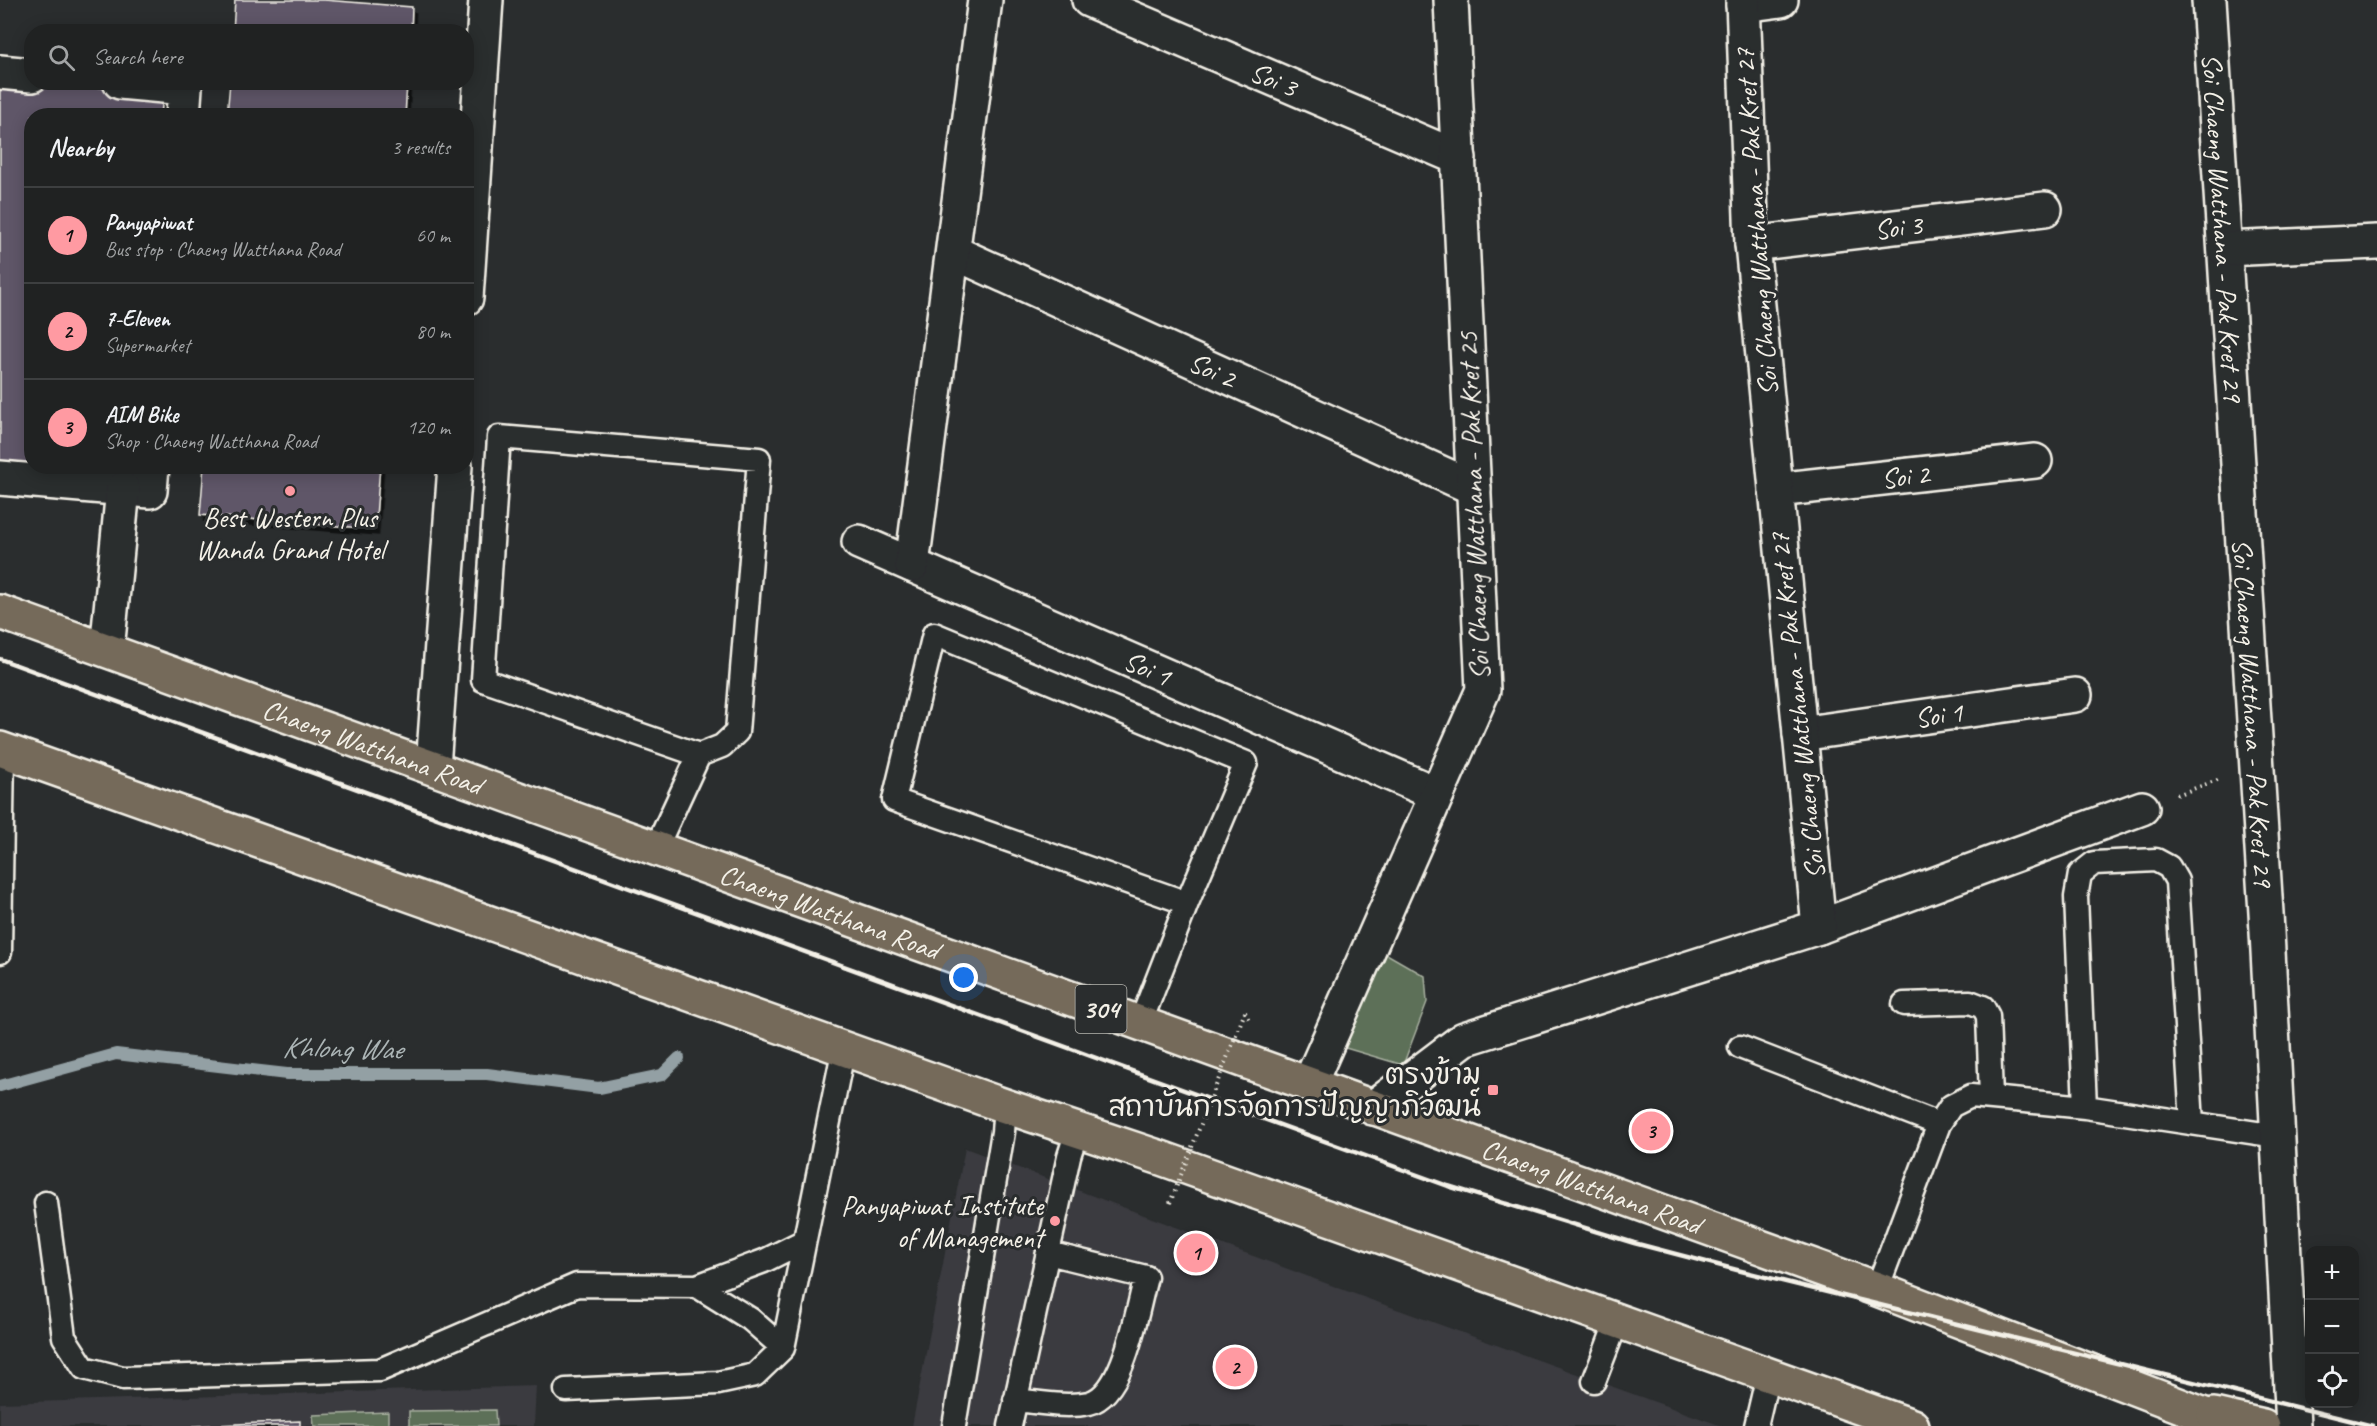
<!DOCTYPE html>
<meta charset="utf-8">
<style>
body{margin:0;font-family:Caveat,"Playpen Sans Thai",sans-serif;background:#2d2f2f;color:#f1f3f6}
.controls{position:absolute;right:18px;bottom:18px;display:grid;overflow:hidden;border-radius:12px;box-shadow:0 3px 15px #0003}
.controls button{width:54px;height:54px;display:grid;place-items:center;padding:0;border:0;border-bottom:2px solid #3d3f40;background:#202222;color:#f1f3f6;font:30px sans-serif}
.you{position:absolute;left:964px;top:978px;width:21px;height:21px;margin:-15px;border:4px solid #fff;border-radius:50%;background:#1a73e8;box-shadow:0 0 0 9px #1a73e833}
.badge{display:grid;place-items:center;width:39px;height:39px;border-radius:50%;background:#ff9aa2;color:#111;font-size:20px;font-weight:700}
.pin{position:absolute;translate:-50% -50%;border:3px solid #fff;box-shadow:0 2px 6px #0006}
.list{margin:0;padding:0;list-style:none}
h2{display:flex;justify-content:space-between;align-items:center;height:78px;margin:0;padding:0 24px;font-size:26px}
h2 small{font-size:20px;font-weight:400;color:#a2a4a5}
.list li{display:grid;grid-template-columns:39px 1fr auto;gap:18px;align-items:center;box-sizing:border-box;height:96px;padding:0 24px;border-top:2px solid #3d3f40}
.list b{display:block;font-size:22px;white-space:nowrap}
.list p{margin:0;font-size:20px;white-space:nowrap;color:#a2a4a5}
.list em{font-size:20px;font-style:normal;color:#a2a4a5}
.icon{flex:none;width:33px;height:33px;fill:none;stroke:currentColor;stroke-width:2;stroke-linecap:round;stroke-linejoin:round}
.map{position:relative;flex:none;width:2377px;height:1426px;overflow:hidden}
.search{position:absolute;background:#202222;box-shadow:0 3px 15px #0003;left:24px;top:24px;width:450px;height:66px;display:flex;align-items:center;gap:15px;box-sizing:border-box;padding:0 21px;border-radius:24px;color:#a2a4a5;font-size:22px}
.panel{position:absolute;background:#202222;box-shadow:0 3px 15px #0003;left:24px;top:108px;width:450px;height:366px;border-radius:24px}
.map>svg:first-child{display:block}
.built{fill:#3a3a3f}
.green{fill:#5d6f58;stroke:#a8b0a0;stroke-width:1.5}
.lines{fill:none;stroke-linecap:round;stroke-linejoin:round}
.stream{stroke:#93a0a4;stroke-width:12}
.building{fill:#5e5768;stroke:#f4f1e8;stroke-width:1.5;filter:url(#shadow)}
.service-casing{stroke:#f4f1e8;stroke-width:27}
.minor-casing{stroke:#f4f1e8;stroke-width:38}
.primary-casing{stroke:#f4f1e8;stroke-width:38}
.path{stroke:#f4f1e8;stroke-width:4;stroke-dasharray:1.5 4.5;stroke-linecap:butt}
.service{stroke:#2a2d2e;stroke-width:22}
.minor{stroke:#2a2d2e;stroke-width:33}
.primary{stroke:#746a5a;stroke-width:33}
.rail{stroke:#f4f1e8;stroke-width:4.5}
.path-bridge{stroke:#f4f1e8;stroke-width:4;stroke-dasharray:1.5 4.5;stroke-linecap:butt}
.poi-dot{fill:#ff9aa2;stroke:#2a2d2e;stroke-width:2}
.labels{text-anchor:middle;dominant-baseline:central;stroke-width:6;stroke-linejoin:round;paint-order:stroke}
.shield{fill:#2a2d2e;stroke:#b7b6b0;stroke-width:1.5}
.shield-label{font-size:27px;font-weight:bold;fill:#f4f1e8}
.street-label{font-size:28px;fill:#f4f1e8;stroke:#2a2d2e}
.poi-label{font-size:28px;fill:#f4f1e8;stroke:#2a2d2e;text-anchor:end}
.water-label{font-size:30px;font-style:italic;fill:#abb4b5;stroke:#2a2d2e}
</style>
<div class="map">
<svg width="2377" height="1426" viewBox="0 0 2377 1426">
<defs>
<filter id="shadow"><feDropShadow dx="3.5" dy="6" stdDeviation="0" flood-color="#0009"/></filter>
</defs>
<rect width="100%" height="100%" fill="#2a2d2e"/>
<filter id="ink" filterUnits="userSpaceOnUse"><feTurbulence type="fractalNoise" baseFrequency=".0167" numOctaves="2"/><feDisplacementMap in="SourceGraphic" scale="12" xChannelSelector="R" yChannelSelector="G"/><feConvolveMatrix kernelMatrix="1 2 1 2 8 2 1 2 1" color-interpolation-filters="sRGB"/></filter>
<g filter="url(#ink)">
<path class="built" d="M965 1148 1352 1293 1722 1426H912Z
M536 1386 534 1426H0V1403Z"/>
<path class="green" d="M1385 953 1425 976 1427 1002 1403 1065 1332 1044Z
M495 1410 496 1426H409V1411Z
M388 1412V1426H314L313 1415Z"/>
<g class="lines">
<path class="stream" d="M0 1086 116 1054 287 1074H487L599 1088 662 1075 679 1058"/>
</g>
<path class="building" d="M235 0H324L412 7 411 32H233Z
M0 79 163 93 161 116H32V466L0 463Z
M230 82H407L405 116H227Z
M40 466H129L128 475Z
M204 466H380L375 529 200 515Z
M300 1421V1426H192Z"/>
<g class="lines">
<g class="service-casing">
<path id="service" d="M656 848 699 755 483 680 499 437 759 459 737 732 722 746 699 755
M0 952 3 750
M1904 1004 1970 1002 1983 1007 1988 1016 1991 1097
M1140 1024 1187 903 894 800 934 634 1246 763 1187 903
M1740 1047 1939 1124
M2085 1107 2076 897 2080 874 2094 863 2156 860 2169 867 2177 881 2192 1123
M46 1203 64 1337 84 1368 123 1378 380 1370 577 1285 697 1286 750 1319 783 1348
M697 1286 764 1261 804 1241
M1877 1289 1939 1124 1951 1106 1971 1096 2085 1107 2277 1136
M1594 1381 1617 1321
M566 1390 718 1383 755 1375 783 1348 844 1047
M1015 1400C1039 1402 1065 1408 1089 1403 1125 1394 1137 1309 1146 1277L1048 1253
M954 1426 1003 1132 1005 1106
M1010 1426 1069 1156 1078 1128
M1756 1426 1768 1375"/>
</g>
<g class="minor-casing">
<g id="minor">
<path id="s1" d="M1089 0 1459 158"/>
<path id="s2" d="M2209 0 2266 913 2293 1426"/>
<path d="M1743 5 1781 0"/>
<path d="M0 72 32 75"/>
<path d="M120 82 185 88 183 116"/>
<path id="s3" d="M1752 244 2045 209"/>
<path d="M2225 249 2377 242"/>
<path id="s4" d="M953 252 1474 488"/>
<path d="M466 298 486 0"/>
<path d="M0 478 150 491 152 466"/>
<path id="s5" d="M1776 490 2035 461"/>
<path id="s6" d="M859 542 1437 794"/>
<path d="M912 565 985 0"/>
<path d="M107 650 123 489"/>
<path id="s7" d="M1800 734 2075 695"/>
<path d="M433 767 455 466"/>
<path d="M1819 927 2142 808"/>
<path d="M1309 1085 1483 690 1451 0"/>
<path d="M1373 1108 1464 1039 1819 927 1752 244 1743 0"/>
</g>
</g>
<g class="primary-casing">
<g id="primary">
<path id="s8" d="M0 612 1877 1289 2233 1426"/>
<path d="M0 749 1005 1106 1161 1158 1912 1426"/>
<path d="M2214 1415 2263 1426"/>
</g>
</g>
<path class="path" d="M2177 795 2220 779
M1245 1012 1250 1022"/>
<use href="#service" class="service"/>
<use href="#minor" class="minor"/>
<use href="#primary" class="primary"/>
<path class="rail" d="M0 659 1448 1186 1634 1243 1737 1270 2373 1426"/>
<path class="path-bridge" d="M1170 1203 1245 1012"/>
</g>
</g>
<g class="poi-dot">
<circle cx="290" cy="491" r="6"/>
<rect x="1487" y="1084" width="12" height="12" rx="3"/>
<circle cx="1055" cy="1221" r="6"/>
</g>
<g class="labels">
<rect class="shield" x="1075.5" y="985" width="51" height="48" rx="4.5"/>
<g class="shield-label">
<text x="1101" y="1009">304</text>
</g>
<g class="street-label">
<text stroke="none"><textPath href="#s1" startOffset="201">Soi 3</textPath></text>
<text transform="translate(1756 222) rotate(-94)">Soi Chaeng Watthana - Pak Kret 27</text>
<text stroke="none"><textPath href="#s3" startOffset="147">Soi 3</textPath></text>
<text stroke="none"><textPath href="#s2" startOffset="228">Soi Chaeng Watthana - Pak Kret 29</textPath></text>
<text stroke="none"><textPath href="#s4" startOffset="285">Soi 2</textPath></text>
<text stroke="none"><textPath href="#s5" startOffset="130">Soi 2</textPath></text>
<text transform="translate(1473 506) rotate(-92)">Soi Chaeng Watthana - Pak Kret 25</text>
<text stroke="none"><textPath href="#s6" startOffset="315">Soi 1</textPath></text>
<text transform="translate(1797 706) rotate(-96)">Soi Chaeng Watthana - Pak Kret 27</text>
<text stroke="none"><textPath href="#s2" startOffset="714">Soi Chaeng Watthana - Pak Kret 29</textPath></text>
<text stroke="none"><textPath href="#s7" startOffset="140">Soi 1</textPath></text>
<text stroke="none"><textPath href="#s8" startOffset="396">Chaeng Watthana Road</textPath></text>
<text stroke="none"><textPath href="#s8" startOffset="882">Chaeng Watthana Road</textPath></text>
<text stroke="none"><textPath href="#s8" startOffset="1692">Chaeng Watthana Road</textPath></text>
</g>
<g class="poi-label">
<text x="290" y="517" text-anchor="middle">Best Western Plus<tspan x="290" dy="32">Wanda Grand Hotel</tspan></text>
<text x="1481" y="1074">ตรงข้าม<tspan x="1481" dy="32">สถาบันการจัดการปัญญาภิวัฒน์</tspan></text>
<text x="1043" y="1205">Panyapiwat Institute<tspan x="1043" dy="32">of Management</tspan></text>
</g>
<g class="water-label">
<text transform="translate(342 1048) rotate(1)">Khlong Wae</text>
</g>
</g>
</svg>
<div class="controls">
<button>+</button>
<button>−</button>
<button><svg class="icon" aria-label="locate" viewBox="0 0 24 24"><circle cx="12" cy="12" r="6"/><path d="M12 2v4M12 18v4M2 12h4M18 12h4"/></svg></button>
</div>
<div class="you"></div>
<div class="pin badge" style="left:1196px;top:1253px">1</div>
<div class="pin badge" style="left:1235px;top:1367px">2</div>
<div class="pin badge" style="left:1651px;top:1131px">3</div>
<div class="search"><svg class="icon" aria-label="search" viewBox="0 0 24 24"><circle cx="10" cy="10" r="6"/><path d="M15 15l6 6"/></svg>Search here</div>
<section class="panel">
<h2>Nearby<small>3 results</small></h2>
<ul class="list">
<li><span class="badge">1</span><div><b>Panyapiwat</b><p>Bus stop · Chaeng Watthana Road</p></div><em>60 m</em></li>
<li><span class="badge">2</span><div><b>7-Eleven</b><p>Supermarket</p></div><em>80 m</em></li>
<li><span class="badge">3</span><div><b>AIM Bike</b><p>Shop · Chaeng Watthana Road</p></div><em>120 m</em></li>
</ul>
</section>
</div>
